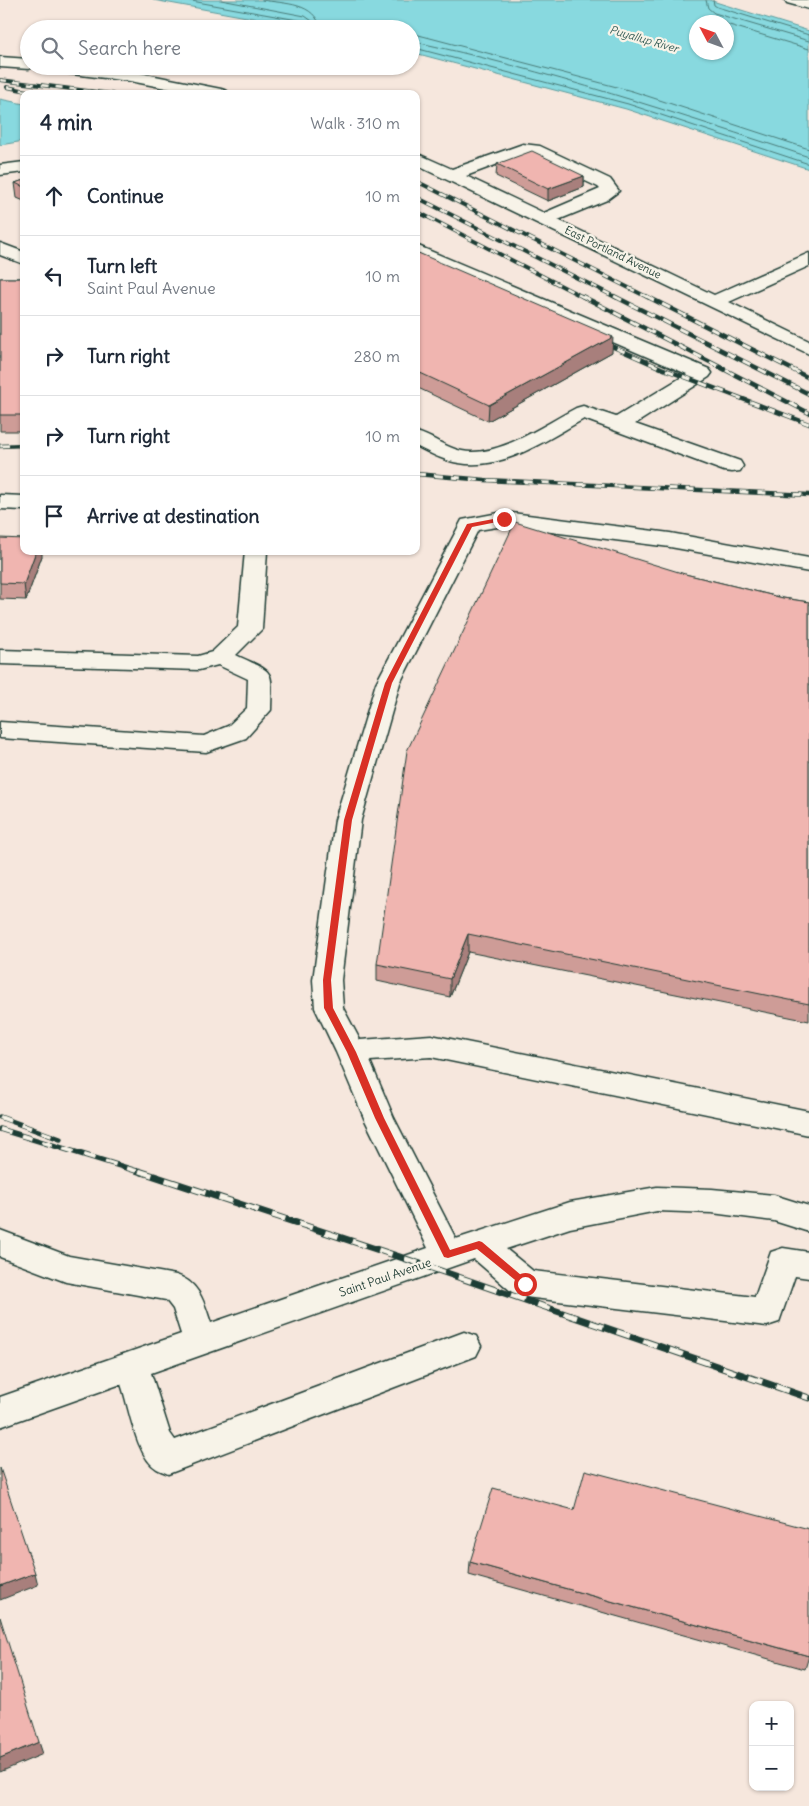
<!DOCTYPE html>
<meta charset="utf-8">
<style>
body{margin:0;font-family:Delius,sans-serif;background:#f2f2f3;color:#1f2937}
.controls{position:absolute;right:15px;bottom:15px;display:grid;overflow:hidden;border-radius:10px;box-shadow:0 1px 4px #0004}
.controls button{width:45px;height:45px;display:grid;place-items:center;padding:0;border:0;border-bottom:1px solid #e0e1e3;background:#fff;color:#1f2937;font:25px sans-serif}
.compass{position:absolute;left:689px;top:15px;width:45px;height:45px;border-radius:50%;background:#fff;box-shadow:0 1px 4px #0004;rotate:311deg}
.stop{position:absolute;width:15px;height:15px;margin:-11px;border:4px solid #d93025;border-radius:50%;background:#fff}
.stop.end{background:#d93025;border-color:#fff;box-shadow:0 1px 5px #0008}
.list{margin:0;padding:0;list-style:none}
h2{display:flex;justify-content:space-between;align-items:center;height:65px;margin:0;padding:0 20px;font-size:21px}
h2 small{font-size:16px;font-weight:400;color:#747a83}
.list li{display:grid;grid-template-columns:32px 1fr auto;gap:15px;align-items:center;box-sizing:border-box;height:80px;padding:0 20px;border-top:1px solid #e0e1e3}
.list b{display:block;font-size:19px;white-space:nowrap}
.list p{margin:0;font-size:16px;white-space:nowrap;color:#747a83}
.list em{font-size:16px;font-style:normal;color:#747a83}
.icon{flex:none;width:28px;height:28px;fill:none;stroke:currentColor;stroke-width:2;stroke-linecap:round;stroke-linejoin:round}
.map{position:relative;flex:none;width:809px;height:1806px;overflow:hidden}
.search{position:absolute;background:#fff;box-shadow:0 1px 4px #0004;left:20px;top:20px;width:400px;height:55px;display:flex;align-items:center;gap:12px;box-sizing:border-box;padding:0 18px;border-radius:28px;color:#747a83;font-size:19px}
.panel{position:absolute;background:#fff;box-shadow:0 1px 4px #0004;left:20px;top:90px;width:400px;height:465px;border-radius:10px}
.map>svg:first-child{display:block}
.water{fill:#88d9df;stroke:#5e9b9b;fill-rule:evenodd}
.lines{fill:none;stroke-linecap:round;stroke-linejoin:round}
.shore{stroke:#497b78;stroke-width:1}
.minor-casing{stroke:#1f3d34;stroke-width:3}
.minor{fill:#f7f3e8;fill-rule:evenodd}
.rail-far3-casing{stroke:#1f3d34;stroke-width:4}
.rail-far2-casing{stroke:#1f3d34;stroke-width:4.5}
.rail-far1-casing{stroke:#1f3d34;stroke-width:5.5}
.rail-casing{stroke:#1f3d34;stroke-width:7}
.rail-far3{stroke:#f7f3e8;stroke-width:2.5;stroke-dasharray:7;stroke-linecap:butt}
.rail-far2{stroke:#f7f3e8;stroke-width:3;stroke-dasharray:9;stroke-linecap:butt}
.rail-far1{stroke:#f7f3e8;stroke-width:4;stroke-dasharray:11;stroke-linecap:butt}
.rail{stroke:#f7f3e8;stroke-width:5;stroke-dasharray:14;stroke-linecap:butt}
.wall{fill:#ce9c97;stroke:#1f3d34}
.shaded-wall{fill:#a87f7b;stroke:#1f3d34}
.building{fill:#f0b5b0;stroke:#1f3d34}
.route{fill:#d93025}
.labels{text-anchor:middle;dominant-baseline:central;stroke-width:4.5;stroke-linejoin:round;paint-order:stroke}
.far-water-label{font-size:11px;font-style:italic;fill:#345c56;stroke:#f7f3e8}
.far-street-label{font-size:11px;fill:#1f3d34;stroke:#f7f3e8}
.street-label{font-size:12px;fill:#1f3d34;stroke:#f7f3e8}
</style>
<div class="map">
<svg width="809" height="1806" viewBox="0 0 809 1806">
<rect width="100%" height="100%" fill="#f6e7dd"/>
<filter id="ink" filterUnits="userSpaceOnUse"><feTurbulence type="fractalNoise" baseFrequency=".02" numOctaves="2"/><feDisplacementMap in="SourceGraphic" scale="10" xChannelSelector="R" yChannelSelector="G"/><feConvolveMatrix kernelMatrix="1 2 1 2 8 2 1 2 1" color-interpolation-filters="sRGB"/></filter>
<g filter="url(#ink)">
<path class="water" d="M153 0H709L809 31V169L626 109 411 52V29H313ZM696 22H726V52H696Z
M0 99 24 104V141L0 145Z"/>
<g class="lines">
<path class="shore" d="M186 0 303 21 307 29
M221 0 305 16 312 21 314 29
M262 0C285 4 315 2 321 29
M706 0 708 8 714 13 809 41
M713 0 714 5 717 7 809 35
M726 24 809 49
M411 33 632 91 809 149
M411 41C546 70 678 114 809 157
M411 47 628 104 809 164"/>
<g class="minor-casing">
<path id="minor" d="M785 0H809V9L787 3Z
M0 57 29 59V66H35L29 69 0 67Z
M39 66H88L130 71 221 89 227 91 229 94H196L130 81 47 71 41 69Z
M523 144 540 146 610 179 619 191 607 200 558 220 714 295 809 253V266L729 302 809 341V354L416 165V153L452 169ZM525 154 530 155 598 187 600 189 544 213 466 176Z
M24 162V172L0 175V165Z
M0 243 24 252V264L0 255Z
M416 245 709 369 712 373 709 377 635 424 740 461 743 466 740 471 732 472 724 471 584 419C547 439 504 471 459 463 444 461 430 453 416 446V432C432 436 446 448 462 451 498 458 545 424 576 408L583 406 616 417 687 374 416 257Z
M0 495 24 496V510L0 509Z
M504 512 670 533 809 558V572L670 547 504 526 478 530 400 683 361 820 341 980 343 1008 360 1040 431 1035 809 1111V1135L431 1057 370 1061 394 1118 456 1239 570 1202 657 1187 712 1189 774 1195 809 1206V1232L774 1221 712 1213 657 1211 570 1228 506 1249 533 1271 755 1297 771 1252 783 1248 809 1252V1278L795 1276 779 1322 767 1326 525 1297 513 1293 474 1259 151 1373 170 1433 175 1440 464 1332 476 1336 481 1346 476 1356 168 1474C165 1472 160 1471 157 1469 136 1457 129 1406 121 1384L0 1427V1397L181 1334 173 1309 166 1300 66 1282 0 1257V1230L69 1256 176 1275C199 1282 204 1302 211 1323L428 1248 364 1118 336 1052 315 1008 313 980 335 820 376 683 462 520Z
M245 551H267L262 629 236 655C275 674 272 666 271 710L246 738 206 752 0 738V722L204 736 228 726 247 708 248 679 218 665 199 670 0 664V650L198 656 212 652 238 627Z"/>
</g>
<use href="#minor" class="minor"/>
<g class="rail-far3-casing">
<path id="rail-far3" d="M0 80 112 94
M7 87 42 94
M416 181 649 298
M416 197 617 298
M416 211 585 298"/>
</g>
<g class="rail-far2-casing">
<path id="rail-far2" d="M582 296 809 413
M614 296 809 394
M646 296 809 378
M600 341 661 368 809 424
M0 446 24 445
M416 474 485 480 809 495"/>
</g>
<g class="rail-far1-casing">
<path id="rail-far1" d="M0 1117 60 1139
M0 1129 143 1173"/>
</g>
<g class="rail-casing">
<path id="rail" d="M139 1171 406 1259 809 1398"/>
</g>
<use href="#rail-far3" class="rail-far3"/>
<use href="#rail-far2" class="rail-far2"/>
<use href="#rail-far1" class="rail-far1"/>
<use href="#rail" class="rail"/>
</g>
<path class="wall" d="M497 164 584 176V187L548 201 496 176Z
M24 180V201L17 198 15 183Z
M416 252 612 352 488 421 416 387Z
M0 278H24V431H0Z
M0 538 42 556 26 600 0 599Z
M685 574 783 598 809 602V1021L468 952 450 997 377 981V964Z
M470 1562 809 1656 805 1669 469 1575Z"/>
<path class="shaded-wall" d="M584 176V187L548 201V189Z
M613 337 612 352 488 421 489 405Z
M36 551H42V556L26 600 24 584Z
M468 934V952L450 997V979Z
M35 1573 38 1585 0 1600V1586Z
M39 1742 43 1754 0 1772V1758Z"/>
<path class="building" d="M532 151 584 176 548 189 497 164Z
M24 180V187L15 183Z
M416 252 613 337 489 405 416 371Z
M0 278H24V415H0Z
M515 522 685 574 783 598 809 602V1004L468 934 450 979 377 964 407 751Z
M0 538 24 539V551H36L24 584 0 583Z
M0 1468 35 1573 0 1586Z
M585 1470 809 1529V1656L470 1562 493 1488 574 1510Z
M0 1617 39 1742 0 1758Z"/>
</g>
<path class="route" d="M504 517 508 519 507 520 472 527 392 683 352 820 331 980 333 1008 356 1052 384 1118 450 1250 479 1241 482 1242 528 1281V1287L525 1288 477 1249 448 1258 444 1257 375 1118 347 1052 324 1008 323 980 344 820 385 683 467 524Z"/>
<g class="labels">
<g class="far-water-label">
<text transform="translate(644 39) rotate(16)">Puyallup River</text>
</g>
<g class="far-street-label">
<text transform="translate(613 252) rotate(26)">East Portland Avenue</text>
</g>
<g class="street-label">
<text transform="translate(385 1277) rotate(-19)">Saint Paul Avenue</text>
</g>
</g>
</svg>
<div class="controls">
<button>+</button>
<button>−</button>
</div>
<svg class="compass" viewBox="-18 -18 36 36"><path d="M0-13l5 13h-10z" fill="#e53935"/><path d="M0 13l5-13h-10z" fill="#747a83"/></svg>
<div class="stop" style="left:525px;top:1284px"></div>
<div class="stop end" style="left:504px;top:519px"></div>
<div class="search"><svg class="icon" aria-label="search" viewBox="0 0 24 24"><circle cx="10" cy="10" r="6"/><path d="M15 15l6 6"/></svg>Search here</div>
<section class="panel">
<h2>4 min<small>Walk · 310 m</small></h2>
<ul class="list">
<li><svg class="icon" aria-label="ahead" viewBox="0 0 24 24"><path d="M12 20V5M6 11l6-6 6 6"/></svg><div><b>Continue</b></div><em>10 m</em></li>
<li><svg class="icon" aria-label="left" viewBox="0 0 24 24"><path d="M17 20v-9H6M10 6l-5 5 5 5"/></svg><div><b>Turn left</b><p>Saint Paul Avenue</p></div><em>10 m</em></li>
<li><svg class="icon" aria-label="right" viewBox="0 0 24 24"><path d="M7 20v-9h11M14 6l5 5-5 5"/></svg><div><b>Turn right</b></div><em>280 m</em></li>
<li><svg class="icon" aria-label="right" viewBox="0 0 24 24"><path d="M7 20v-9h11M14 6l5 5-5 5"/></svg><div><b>Turn right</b></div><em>10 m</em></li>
<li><svg class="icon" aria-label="arrive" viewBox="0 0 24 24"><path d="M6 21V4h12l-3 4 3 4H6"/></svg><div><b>Arrive at destination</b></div></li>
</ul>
</section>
</div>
